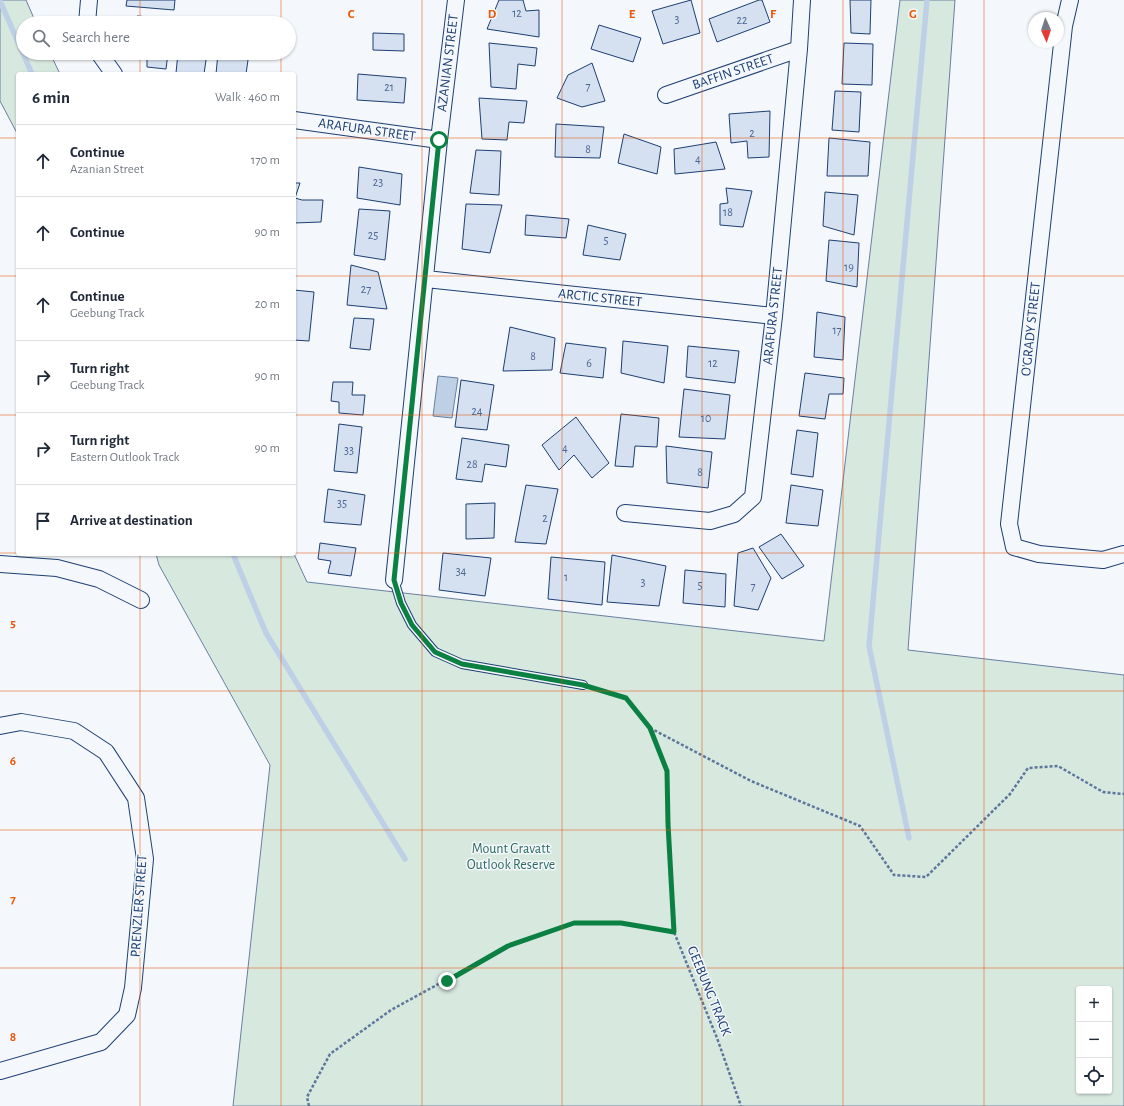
<!DOCTYPE html>
<meta charset="utf-8">
<style>
body{margin:0;font-family:"Alegreya Sans",sans-serif;background:#f6f6f7;color:#1f2937}
.controls{position:absolute;right:12px;bottom:12px;display:grid;overflow:hidden;border-radius:4px;box-shadow:0 1px 3px #0004}
.controls button{width:36px;height:36px;display:grid;place-items:center;padding:0;border:0;border-bottom:1px solid #e0e1e3;background:#fff;color:#1f2937;font:20px sans-serif}
.compass{position:absolute;left:1028px;top:12px;width:36px;height:36px;border-radius:50%;background:#fff;box-shadow:0 1px 3px #0004;rotate:177deg}
.stop{position:absolute;width:12px;height:12px;margin:-9px;border:3px solid #0b8043;border-radius:50%;background:#fff}
.stop.end{background:#0b8043;border-color:#fff;box-shadow:0 1px 4px #0008}
.list{margin:0;padding:0;list-style:none}
h2{display:flex;justify-content:space-between;align-items:center;height:52px;margin:0;padding:0 16px;font-size:17px}
h2 small{font-size:13px;font-weight:400;color:#747a83}
.list li{display:grid;grid-template-columns:26px 1fr auto;gap:12px;align-items:center;box-sizing:border-box;height:72px;padding:0 16px;border-top:1px solid #e0e1e3}
.list b{display:block;font-size:15px;white-space:nowrap}
.list p{margin:0;font-size:13px;white-space:nowrap;color:#747a83}
.list em{font-size:13px;font-style:normal;color:#747a83}
.icon{flex:none;width:22px;height:22px;fill:none;stroke:currentColor;stroke-width:2;stroke-linecap:round;stroke-linejoin:round}
.map{position:relative;flex:none;width:1124px;height:1106px;overflow:hidden}
.search{position:absolute;background:#fff;box-shadow:0 1px 3px #0004;left:16px;top:16px;width:280px;height:44px;display:flex;align-items:center;gap:10px;box-sizing:border-box;padding:0 14px;border-radius:22px;color:#747a83;font-size:15px}
.panel{position:absolute;background:#fff;box-shadow:0 1px 3px #0004;left:16px;top:72px;width:280px;height:484px;border-radius:4px}
.map>svg:first-child{display:block}
.green{fill:#d7e8df;stroke:#687fa3;fill-rule:evenodd}
.water{fill:#bed0e5;stroke:#687fa3}
.lines{fill:none;stroke-linecap:round;stroke-linejoin:round}
.stream{stroke:#bed0e5;stroke-width:5.5}
.building{fill:#d5e0f0;stroke:#1d3f73}
.service-casing{stroke:#1d3f73;stroke-width:10}
.minor-casing{stroke:#1d3f73;stroke-width:18}
.path{stroke:#5e769c;stroke-width:2.5;stroke-dasharray:3 2;stroke-linecap:butt}
.service{stroke:#f4f7fb;stroke-width:8}
.minor{stroke:#f4f7fb;stroke-width:16}
.route{stroke:#0b8043;stroke-width:5}
.grid{fill:none;stroke:#e8590c;stroke-width:1;stroke-opacity:0.55}
.labels{text-anchor:middle;dominant-baseline:central;stroke-width:3;stroke-linejoin:round;paint-order:stroke}
.number-label{font-size:12px;fill:#4b6792}
.street-label{font-size:14px;fill:#1d3f73;stroke:#f4f7fb}
.park-label{font-size:14px;fill:#2c6c60;stroke:#f4f7fb}
.grid-label{font-size:13px;text-anchor:middle;font-weight:bold;fill:#e8590c;stroke:#f4f7fb;stroke-width:3;stroke-linejoin:round;paint-order:stroke}
</style>
<div class="map">
<svg width="1124" height="1106" viewBox="0 0 1124 1106">
<rect width="100%" height="100%" fill="#f4f7fb"/>
<path class="green" d="M0 0H26L36 23H23V53H50L60 74H18V135L0 101Z
M900 0H955L908 650 1124 675V1106H233L270 765 159 565 156 554H294L307 582 824 641ZM1079 989H1109V1091H1079Z"/>
<path class="water" d="M438 376 458 378 452 418 433 416Z"/>
<g class="lines">
<path class="stream" d="M0 1 32 74
M233 554 266 633 405 859
M909 838 869 646 927 0"/>
</g>
<path class="building" d="M127 0H175L174 10 126 6Z
M499 0H523L526 11 539 10V37L487 29Z
M691 0 700 33 663 44 652 11Z
M759 0H762L770 22 717 42 709 19Z
M850 0H871L870 34 851 33Z
M137 16 174 19 173 23H137Z
M599 25 641 38 633 62 591 49Z
M373 33 404 34V51L373 50Z
M489 43 537 48 535 66 518 64 516 89 491 87Z
M844 43 873 44 872 85 842 84Z
M136 53H168L166 69 147 67V59H139V54Z
M178 53H207L204 74 176 73Z
M218 53H249L246 74H216Z
M592 63 605 101 582 107 557 98 568 75Z
M358 74 406 78 404 103 357 100Z
M835 91 861 92 859 132 832 130Z
M479 98 527 101 524 123 509 122 507 140 482 139Z
M770 111 769 157 748 158 747 141 731 143 729 114Z
M556 124 604 127 600 158 555 157Z
M624 134 661 147 657 174 618 163Z
M829 138 870 142 868 176H827Z
M716 142 725 169 675 174 674 149Z
M476 150 501 151 499 195 470 193Z
M359 167 402 174 400 205 357 198Z
M294 180V183H300L295 198 302 200H323L321 222 294 223Z
M726 188 752 191 743 227 720 225V204L728 203Z
M825 192 858 195 854 235 823 226Z
M466 204 502 205 490 253 462 249Z
M359 209 390 211 385 260 354 255Z
M526 215 569 219 566 238 525 235Z
M588 225 626 234 620 260 583 255Z
M829 240 859 243 857 287 826 281Z
M351 265 378 272 387 309 347 305Z
M294 290 314 292 309 341 294 340Z
M817 312 845 317 843 360 814 357Z
M354 318 374 319 370 350 350 348Z
M510 327 555 338 552 370 503 371Z
M623 341 668 346 664 383 621 373Z
M566 343 606 348 603 378 560 373Z
M688 346 739 351 735 383 686 377Z
M805 373 844 378 843 394H829L825 419 799 416Z
M461 380 494 385 487 430 455 427Z
M333 382H353L352 395H365L363 415 339 413V402L331 401Z
M684 389 730 395 725 439 679 437Z
M621 414 659 418 657 447 635 446 633 467 615 466Z
M576 417 609 463 592 478 574 455 559 470 542 445Z
M339 424 362 427 357 473 334 471Z
M797 430 818 433 813 477 791 474Z
M462 438 509 445 506 467 485 464 482 482 456 479Z
M666 446 712 452 708 488 667 483Z
M526 485 558 489 546 544 515 542Z
M791 485 823 490 818 526 786 523Z
M328 489 365 495 361 525 324 522Z
M495 503 494 538 466 539V504Z
M781 534 804 566 782 579 759 547Z
M320 543 356 548 351 576 328 573 331 561 318 559Z
M753 548 771 578 758 610 734 606 738 553Z
M443 553 491 558 485 596 439 590Z
M612 555 666 566 659 606 607 602Z
M551 557 605 562 602 605 548 599Z
M685 570 726 574 725 607 683 603Z"/>
<g class="lines">
<g class="service-casing">
<path id="service" d="M394 580 401 603 412 625 435 652 462 664 583 685"/>
</g>
<g class="minor-casing">
<path id="minor" d="M1070 0 1064 26 1009 524 1014 547 1039 554 1103 560 1124 554
M87 23 89 0
M99 53 114 74
M666 95 799 49
M294 120 439 140
M426 279 774 316
M625 513 710 521 734 514 753 497 774 316 799 49 802 0
M0 564 57 568 99 579 141 600
M394 580 439 140 456 0
M0 726 21 722 74 731 106 752 136 798 145 859 133 988 127 1015 101 1042 0 1071"/>
</g>
<path class="path" d="M594 688 626 698 650 728 667 771 668 824 674 932 717 1038 741 1106
M650 728 751 781 860 826 894 875 926 877 1010 794 1028 768 1058 766 1103 792 1124 794
M309 1106 307 1097 330 1054 391 1010 508 946 574 923H621L674 932"/>
<use href="#service" class="service"/>
<use href="#minor" class="minor"/>
</g>
<g class="lines">
<path class="route" d="M439 140 394 580 401 603 412 625 435 652 462 664 583 685 626 698 650 728 667 771 668 824 674 932 621 923H574L508 946 447 981"/>
</g>
<path class="grid" d="M140 0V23M281 0V23M422 0V1106M562 0V1106M702 0V1106M843 0V1106M984 0V1106M140 53V74M281 53V74M0 138H18M294 138H1124M0 276H18M294 276H1124M0 415H18M294 415H1124M0 553H18M294 553H1124M140 554V1106M281 554V1106M0 691H1124M0 830H1124M0 968H1124"/>
<g class="labels">
<g class="number-label">
<text x="517" y="13">12</text>
<text x="677" y="19">3</text>
<text x="742" y="20">22</text>
<text x="588" y="86">7</text>
<text x="389" y="87">21</text>
<text x="752" y="133">2</text>
<text x="588" y="149">8</text>
<text x="698" y="159">4</text>
<text x="378" y="182">23</text>
<text x="728" y="212">18</text>
<text x="373" y="235">25</text>
<text x="606" y="240">5</text>
<text x="849" y="267">19</text>
<text x="366" y="289">27</text>
<text x="837" y="330">17</text>
<text x="533" y="356">8</text>
<text x="589" y="363">6</text>
<text x="713" y="363">12</text>
<text x="477" y="411">24</text>
<text x="706" y="418">10</text>
<text x="565" y="448">4</text>
<text x="349" y="450">33</text>
<text x="472" y="464">28</text>
<text x="700" y="472">8</text>
<text x="342" y="503">35</text>
<text x="545" y="518">2</text>
<text x="461" y="571">34</text>
<text x="566" y="577">1</text>
<text x="643" y="582">3</text>
<text x="700" y="585">5</text>
<text x="753" y="586">7</text>
</g>
<g class="street-label">
<text transform="translate(448 63) rotate(-83)">AZANIAN STREET</text>
<text transform="translate(733 72) rotate(-19)">BAFFIN STREET</text>
<text transform="translate(367 130) rotate(8)">ARAFURA STREET</text>
<text transform="translate(600 298) rotate(6)">ARCTIC STREET</text>
<text transform="translate(773 316) rotate(-84)">ARAFURA STREET</text>
<text transform="translate(1031 329) rotate(-84)">O'GRADY STREET</text>
<text transform="translate(139 906) rotate(-86)">PRENZLER STREET</text>
<text transform="translate(709 991) rotate(68)">GEEBUNG TRACK</text>
</g>
<g class="park-label">
<text x="511" y="849">Mount Gravatt<tspan x="511" dy="16">Outlook Reserve</tspan></text>
</g>
</g>
<g class="grid-label">
<text x="351" y="18">C</text>
<text x="492" y="18">D</text>
<text x="632" y="18">E</text>
<text x="773" y="18">F</text>
<text x="913" y="18">G</text>
<text x="13" y="627">5</text>
<text x="13" y="765">6</text>
<text x="13" y="903">7</text>
<text x="13" y="1041">8</text>
</g>
</svg>
<div class="controls">
<button>+</button>
<button>−</button>
<button><svg class="icon" aria-label="locate" viewBox="0 0 24 24"><circle cx="12" cy="12" r="6"/><path d="M12 2v4M12 18v4M2 12h4M18 12h4"/></svg></button>
</div>
<svg class="compass" viewBox="-18 -18 36 36"><path d="M0-13l5 13h-10z" fill="#e53935"/><path d="M0 13l5-13h-10z" fill="#747a83"/></svg>
<div class="stop" style="left:439px;top:140px"></div>
<div class="stop end" style="left:447px;top:981px"></div>
<div class="search"><svg class="icon" aria-label="search" viewBox="0 0 24 24"><circle cx="10" cy="10" r="6"/><path d="M15 15l6 6"/></svg>Search here</div>
<section class="panel">
<h2>6 min<small>Walk · 460 m</small></h2>
<ul class="list">
<li><svg class="icon" aria-label="ahead" viewBox="0 0 24 24"><path d="M12 20V5M6 11l6-6 6 6"/></svg><div><b>Continue</b><p>Azanian Street</p></div><em>170 m</em></li>
<li><svg class="icon" aria-label="ahead" viewBox="0 0 24 24"><path d="M12 20V5M6 11l6-6 6 6"/></svg><div><b>Continue</b></div><em>90 m</em></li>
<li><svg class="icon" aria-label="ahead" viewBox="0 0 24 24"><path d="M12 20V5M6 11l6-6 6 6"/></svg><div><b>Continue</b><p>Geebung Track</p></div><em>20 m</em></li>
<li><svg class="icon" aria-label="right" viewBox="0 0 24 24"><path d="M7 20v-9h11M14 6l5 5-5 5"/></svg><div><b>Turn right</b><p>Geebung Track</p></div><em>90 m</em></li>
<li><svg class="icon" aria-label="right" viewBox="0 0 24 24"><path d="M7 20v-9h11M14 6l5 5-5 5"/></svg><div><b>Turn right</b><p>Eastern Outlook Track</p></div><em>90 m</em></li>
<li><svg class="icon" aria-label="arrive" viewBox="0 0 24 24"><path d="M6 21V4h12l-3 4 3 4H6"/></svg><div><b>Arrive at destination</b></div></li>
</ul>
</section>
</div>
